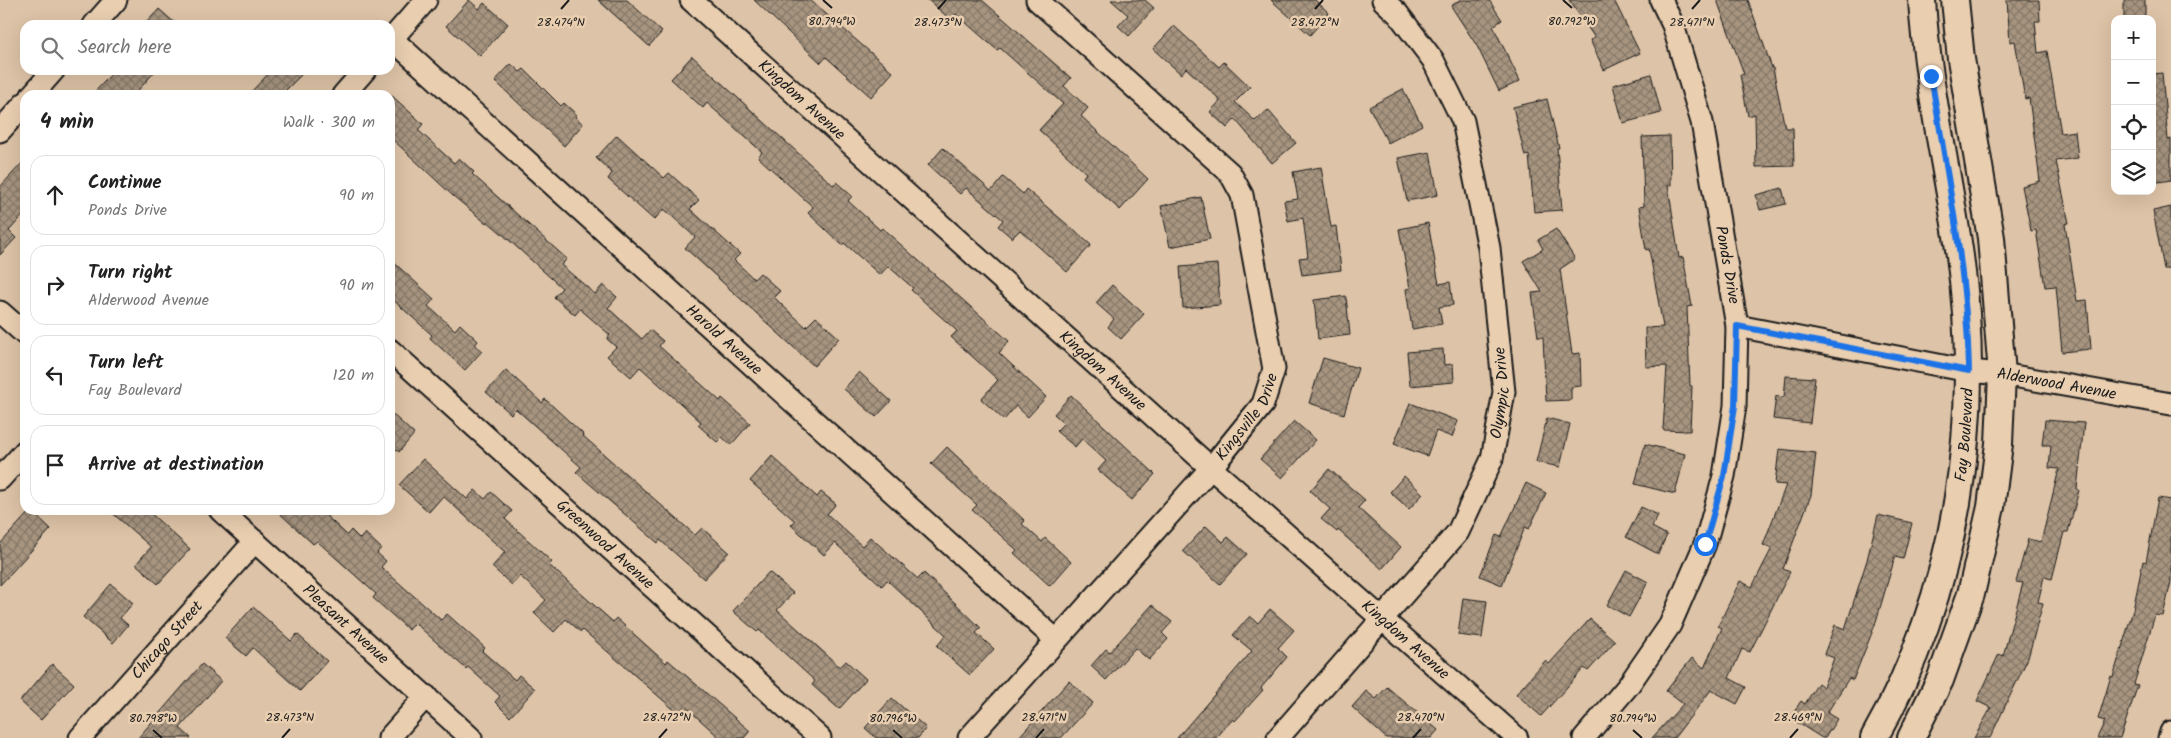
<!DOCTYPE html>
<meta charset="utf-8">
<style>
body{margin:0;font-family:Kalam,sans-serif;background:#f2f2f2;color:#222}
.controls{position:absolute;right:15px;top:15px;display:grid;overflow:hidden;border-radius:10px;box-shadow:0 5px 20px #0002}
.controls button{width:45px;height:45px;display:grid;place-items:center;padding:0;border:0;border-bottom:1px solid #e0e0e0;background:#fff;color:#222;font:25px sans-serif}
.stop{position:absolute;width:15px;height:15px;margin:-11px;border:4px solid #1a73e8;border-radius:50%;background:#fff}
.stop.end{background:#1a73e8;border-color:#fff;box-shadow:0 1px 5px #0008}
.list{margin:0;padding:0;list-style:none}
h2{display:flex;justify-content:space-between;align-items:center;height:65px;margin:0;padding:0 20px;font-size:21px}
h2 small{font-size:16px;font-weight:400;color:#767676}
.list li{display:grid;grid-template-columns:32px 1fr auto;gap:15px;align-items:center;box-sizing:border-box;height:80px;margin:0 10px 10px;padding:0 10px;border:1px solid #e0e0e0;border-radius:15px}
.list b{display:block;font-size:19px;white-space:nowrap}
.list p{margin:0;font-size:16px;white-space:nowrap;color:#767676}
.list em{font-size:16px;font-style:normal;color:#767676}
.icon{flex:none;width:28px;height:28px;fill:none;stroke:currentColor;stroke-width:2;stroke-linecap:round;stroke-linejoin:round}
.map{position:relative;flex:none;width:2171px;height:738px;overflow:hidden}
.search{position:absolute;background:#fff;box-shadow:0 5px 20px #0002;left:20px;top:20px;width:375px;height:55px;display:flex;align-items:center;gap:12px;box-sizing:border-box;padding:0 18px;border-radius:15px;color:#767676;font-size:19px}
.panel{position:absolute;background:#fff;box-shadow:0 5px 20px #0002;left:20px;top:90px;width:375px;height:425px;border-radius:15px}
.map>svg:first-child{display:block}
.building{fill:url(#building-cross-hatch);stroke:#1c1c1c}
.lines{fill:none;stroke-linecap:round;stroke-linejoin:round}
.minor-casing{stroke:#1c1c1c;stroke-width:25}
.major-casing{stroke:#1c1c1c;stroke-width:30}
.minor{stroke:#e9ceb0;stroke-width:21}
.major{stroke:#e9ceb0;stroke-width:26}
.route{stroke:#1a73e8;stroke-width:6}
.ticks{fill:none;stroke:#1c1c1c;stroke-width:2}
.labels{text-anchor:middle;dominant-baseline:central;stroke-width:5;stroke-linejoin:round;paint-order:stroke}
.street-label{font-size:16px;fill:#1c1c1c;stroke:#e9ceb0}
.ticks-label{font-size:12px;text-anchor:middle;fill:#1c1c1c;stroke:#e9ceb0;stroke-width:5;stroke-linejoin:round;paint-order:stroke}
</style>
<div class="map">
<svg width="2171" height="738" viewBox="0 0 2171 738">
<defs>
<pattern id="building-cross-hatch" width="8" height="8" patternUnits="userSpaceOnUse" patternTransform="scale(1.25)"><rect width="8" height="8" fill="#a79580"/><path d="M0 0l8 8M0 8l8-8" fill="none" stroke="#877968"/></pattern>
</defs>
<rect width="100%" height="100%" fill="#ddc3a7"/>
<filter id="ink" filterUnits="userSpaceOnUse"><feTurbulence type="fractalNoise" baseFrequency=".02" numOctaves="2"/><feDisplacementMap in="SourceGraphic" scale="10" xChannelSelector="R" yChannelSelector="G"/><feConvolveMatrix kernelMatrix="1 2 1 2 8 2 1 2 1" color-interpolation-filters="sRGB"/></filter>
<g filter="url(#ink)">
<path class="building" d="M469 0 479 9 484 3 508 24 480 56 446 26Z
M598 0H627L662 32 649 46Z
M754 0H810L893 72 871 97 826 57 821 63Z
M928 0H982L1071 78 1064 86 1088 108 1081 116 1148 179 1120 210 1083 177 1086 173 1039 130 1063 104 1000 48 997 50 956 14 951 20Z
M1111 0H1145L1154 8 1129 36 1118 26 1128 15Z
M1271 0H1315L1329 13 1310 35Z
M1460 0H1489L1502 20 1493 26 1520 81 1499 91 1477 46 1451 6Z
M1569 0H1614L1640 53 1604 70 1590 40 1595 38Z
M1717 0H1748L1772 68H1773L1785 128H1793L1794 166 1756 167 1755 114 1748 116 1740 75 1744 74Z
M2007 0H2039L2040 21H2035L2038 53 2047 51 2061 133 2075 131 2078 158 2056 161 2069 223 2065 224 2077 301 2087 300 2091 349 2062 352 2056 286 2045 287 2036 230 2031 231 2022 186 2040 181 2029 98 2025 99 2015 41 2010 42Z
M2124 0H2145V19H2124Z
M159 9 177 25H144Z
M1174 26 1219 67 1224 62 1250 87 1235 102 1255 121 1268 110 1296 143 1272 163 1235 119 1227 128 1210 112 1220 101 1218 98 1186 68 1181 74 1153 49Z
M692 56 833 185 836 182 852 196 848 201 880 230 882 228 1009 341 999 353 1046 397 1028 417 1016 406 1004 420 981 399 998 380 951 337 957 331 911 290 913 288 888 266 880 275 844 243 842 245 808 213 813 207 758 157 762 152 707 103 703 108 671 79Z
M511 64 520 72 524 69 561 106 564 103 577 115 575 117 583 124 564 146 495 81Z
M115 70H156L134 95H92Z
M272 70H306L281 95H248Z
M2162 73 2168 140 2171 139V180L2152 183V74Z
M1651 74 1661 113 1623 123 1613 85Z
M1403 89 1422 125 1388 143 1369 107Z
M390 94 423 124 418 130 454 163 459 158 474 172 472 174 567 259 561 265 595 294 603 285 617 297 608 308 642 339 650 330 663 341 659 346 720 401 722 398 750 423 731 445 722 437 717 442 698 425 701 422 640 367 631 377 607 356 616 347 607 339 610 335 580 309 575 315 554 297 562 288 500 232 487 221 486 223 452 195 390 137Z
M1547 99 1559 148H1557L1562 210 1534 212 1529 155 1525 156 1513 107Z
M617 135 664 178 669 173 699 200 690 209 740 254 734 260 754 279 760 273 780 291 774 297 783 306 806 327 816 317 839 338 814 366 685 248 695 237 664 209 654 220 608 179 612 173 596 158Z
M1670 136 1671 185H1668L1679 258 1683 257 1692 306 1687 307 1690 386H1692L1690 431 1663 430 1667 366 1646 367 1645 328 1663 327 1649 249 1646 250 1639 207 1644 206 1642 137Z
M943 148 991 191 1003 177 1023 194 1026 189 1091 245 1067 272 1020 230 1012 238 998 226 1003 220 966 188 960 194 928 165Z
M1430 152 1438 195 1407 201 1398 158Z
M25 160V213L9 231 16 238 0 255V187Z
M1321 167 1331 227 1336 226 1341 270 1302 275 1299 258 1308 257 1303 218 1288 221 1284 201 1298 199 1293 172Z
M1782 188 1786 204 1760 210 1756 195Z
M1201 197 1210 239 1170 247 1161 206Z
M2171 207V269H2164L2153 211Z
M1428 223 1439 284 1450 282 1453 305 1439 307 1442 324 1412 329 1406 289 1410 288 1399 229Z
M1556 229 1575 259 1560 269 1572 354 1580 353 1581 386 1571 387V400L1546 401 1543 337H1538L1532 293 1542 292 1523 261 1543 249 1538 240Z
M390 259 434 299 428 306 455 330 460 324 478 341 475 345 482 351 465 370 430 338 432 335 390 297Z
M1217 264 1220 305 1183 308 1180 267Z
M1112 285 1144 314 1121 339 1108 327 1114 319 1096 303Z
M1346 296 1350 335 1318 339 1314 300Z
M1443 349 1444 365 1453 364 1454 382 1410 386 1407 352Z
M1323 358 1358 368 1344 414 1309 403Z
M506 370 542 403 545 399 583 434 582 435 695 535 702 528 729 552 704 579 660 540 658 543 576 472 581 467 516 409 511 414 486 392Z
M859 372 891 401 876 417 844 389Z
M1786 376 1815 378 1810 423 1773 419 1776 396 1784 397Z
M1071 395 1155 474 1132 500 1098 470 1106 461 1082 439 1075 447 1056 431 1064 423 1054 414Z
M1410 403 1458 421 1452 437 1436 431 1427 456 1394 444Z
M390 412 414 434 399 452 390 444Z
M1547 418 1570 424 1560 467 1536 462Z
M2045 420 2084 423 2077 489 2079 490 2068 532H2064L2052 579 2044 577 2038 602 2043 603 2028 658 1990 738H1974L1991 708 1977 701 1999 654 2003 656 2023 583 2016 582 2028 539 2041 542 2059 469 2049 468 2051 445H2042Z
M1294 421 1316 440 1282 478 1260 459Z
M1645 444 1685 454 1675 494 1635 484Z
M947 447 1025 521 1022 524 1042 542 1045 538 1071 562 1050 586 1014 553 1017 550 972 510 977 505 931 464Z
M1779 449 1816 453 1811 495 1783 569 1790 572 1750 652 1742 649 1729 678 1746 687 1737 704 1711 690 1674 738H1652L1683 704 1666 691 1692 658 1704 668 1722 628 1718 626 1740 581 1752 587 1772 548 1763 545 1786 485 1775 484Z
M772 456 817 497 821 492 836 504 827 514 862 546 870 537 918 579 924 573 981 628 976 633 994 649 970 675 937 646 946 635 887 580 882 586 835 543 824 555 791 525 795 521 750 481Z
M423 459 467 499 475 490 485 499 491 492 512 511 505 519 552 562 549 565 613 622 616 618 666 663 668 660 750 731 744 738H720L687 708 680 715 583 630 581 632 566 619 554 632 534 613 546 600 520 576 512 585 492 567 505 552 443 496 429 512 399 485Z
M1329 469 1365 500 1358 508 1401 547 1382 569 1338 530 1337 532 1321 519 1330 509 1310 491Z
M1404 476 1423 494 1409 509 1390 492Z
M1526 483 1546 493 1529 529 1525 527 1502 585 1480 576 1496 535 1501 537Z
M2158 498 2171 500V582L2163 616 2155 615 2134 684 2138 685 2120 738H2097L2105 721 2098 719 2111 676 2113 677 2133 610 2143 561 2146 562Z
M1641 507 1658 515 1652 527 1667 535 1658 554 1626 537Z
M31 510 51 529 0 585V544Z
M109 510H147L190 549 158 584 136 564 151 547Z
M276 510H320L347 535 351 530 360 539 365 533 381 548 377 553 386 561 381 567 441 620 447 614 485 648 482 651 515 680 519 675 535 689 510 717 495 702 500 696 468 667 466 669 415 623 409 630 373 598 376 594 317 541 313 544Z
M1878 515 1912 523 1903 559 1895 557 1875 625 1853 680 1849 678 1827 713 1837 719 1825 738H1822L1790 718 1801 701 1805 704 1818 683 1823 687 1834 658 1824 654 1835 625 1845 629 1867 560Z
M1206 526 1223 542 1228 537 1247 554 1220 584 1183 551Z
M1626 570 1648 582 1629 617 1607 605Z
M769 572 793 593 777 610 840 667 846 661 866 679 839 709 812 685 815 681 759 630 757 632 733 611Z
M111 584 133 603 120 618 128 625 113 643 83 617Z
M1463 598 1487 601 1482 638 1458 635Z
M1152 605 1172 622 1162 633 1168 639 1149 660 1135 648 1106 680 1091 666 1106 649 1110 652Z
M253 607 291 641 297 634 327 661 300 691 253 648 246 656 225 638Z
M1270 609 1294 630 1278 648 1287 657 1261 688 1263 690 1235 721 1233 719 1216 738H1177L1252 651 1233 635 1250 616 1258 623Z
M1590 619 1615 641 1588 671 1584 668 1541 716 1516 694 1545 661 1549 664Z
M52 664 74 684 41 720 20 701Z
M202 664 221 681 180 728 191 738H138Z
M1069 681 1093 703 1061 738H1018Z
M1387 687 1438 730 1431 738H1386L1352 707 1366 691 1376 699Z
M892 698 926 728 918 738H876L865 728Z"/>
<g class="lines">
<g class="minor-casing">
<g id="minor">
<path id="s1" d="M691 0 1211 468 1517 738"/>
<path d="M94 25 116 0"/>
<path id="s2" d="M392 39 1056 640"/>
<path d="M390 41 426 0"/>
<path d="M32 95 54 70"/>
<path d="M343 95 365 70"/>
<path d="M0 131 25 103"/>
<path d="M0 312 25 334"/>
<path id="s3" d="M1737 326 1969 371 2002 374 2171 404"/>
<path id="s4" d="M390 350 820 738"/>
<path d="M0 479 25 451"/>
<path id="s5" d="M220 510 471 738"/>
<path id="s6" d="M80 738 255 541"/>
<path d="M389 738 426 696"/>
<path id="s7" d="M969 738 1211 468 1263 404 1274 369 1242 195 1230 173 1037 0"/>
<path id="s8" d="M1278 738 1458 532 1492 459 1504 392 1489 248 1463 121 1433 60 1398 14 1383 0"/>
<path d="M1584 738 1628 686 1670 625 1705 544 1724 476 1735 406 1737 326 1702 122 1673 25 1661 0"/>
<path d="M2169 738 2171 732"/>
</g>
</g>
<g class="major-casing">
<g id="major">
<path id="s9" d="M1874 738C1957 592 1983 422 1960 256 1948 171 1927 86 1922 0"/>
<path d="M1911 738 1940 680 1971 594 1991 507 1999 444 2002 374 1991 238 1961 59 1955 0"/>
</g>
</g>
<use href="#minor" class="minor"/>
<use href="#major" class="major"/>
</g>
</g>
<g class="lines" filter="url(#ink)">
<path class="route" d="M1705 544 1724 476 1735 406 1737 326 1969 371C1967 272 1947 174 1931 76"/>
</g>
<path class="ticks" d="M823 0 832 8M1563 0 1572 8M561 9 569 0M938 9 946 0M1315 9 1323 0M1692 9 1700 0M153 730 162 738M893 730 902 738M1633 730 1642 738M282 738 290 729M659 738 667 729M1036 738 1044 729M1413 738 1421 729M1790 738 1798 729"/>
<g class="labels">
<g class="street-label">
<text stroke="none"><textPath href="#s1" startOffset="149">Kingdom Avenue</textPath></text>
<text transform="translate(1727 265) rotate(80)">Ponds Drive</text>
<text stroke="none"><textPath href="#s2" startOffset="448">Harold Avenue</textPath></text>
<text stroke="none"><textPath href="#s1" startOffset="554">Kingdom Avenue</textPath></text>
<text stroke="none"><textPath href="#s3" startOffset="325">Alderwood Avenue</textPath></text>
<text stroke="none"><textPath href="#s8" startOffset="421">Olympic Drive</textPath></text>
<text stroke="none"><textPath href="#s7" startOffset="426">Kingsville Drive</textPath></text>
<text stroke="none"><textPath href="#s9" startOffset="319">Fay Boulevard</textPath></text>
<text stroke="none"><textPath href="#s4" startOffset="290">Greenwood Avenue</textPath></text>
<text stroke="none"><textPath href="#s5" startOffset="170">Pleasant Avenue</textPath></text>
<text stroke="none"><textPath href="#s1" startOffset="959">Kingdom Avenue</textPath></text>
<text stroke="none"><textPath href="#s6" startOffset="131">Chicago Street</textPath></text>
</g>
</g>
<g class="ticks-label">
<text x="832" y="25">80.794°W</text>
<text x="1572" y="25">80.792°W</text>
<text x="561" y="26">28.474°N</text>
<text x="938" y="26">28.473°N</text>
<text x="1315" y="26">28.472°N</text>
<text x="1692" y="26">28.471°N</text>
<text x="290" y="721">28.473°N</text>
<text x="667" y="721">28.472°N</text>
<text x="1044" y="721">28.471°N</text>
<text x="1421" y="721">28.470°N</text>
<text x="1798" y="721">28.469°N</text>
<text x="153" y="722">80.798°W</text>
<text x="893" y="722">80.796°W</text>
<text x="1633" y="722">80.794°W</text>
</g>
</svg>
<div class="controls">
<button>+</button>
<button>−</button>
<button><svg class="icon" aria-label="locate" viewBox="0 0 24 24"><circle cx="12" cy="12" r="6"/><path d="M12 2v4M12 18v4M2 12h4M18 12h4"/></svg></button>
<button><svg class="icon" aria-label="layers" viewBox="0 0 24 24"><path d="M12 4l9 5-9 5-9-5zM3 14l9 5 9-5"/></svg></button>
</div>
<div class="stop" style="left:1705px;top:544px"></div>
<div class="stop end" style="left:1931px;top:76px"></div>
<div class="search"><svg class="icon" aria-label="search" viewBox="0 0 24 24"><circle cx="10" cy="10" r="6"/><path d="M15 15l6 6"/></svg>Search here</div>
<section class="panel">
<h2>4 min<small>Walk · 300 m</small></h2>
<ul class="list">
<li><svg class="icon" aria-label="ahead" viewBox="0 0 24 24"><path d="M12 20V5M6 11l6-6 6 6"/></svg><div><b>Continue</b><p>Ponds Drive</p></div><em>90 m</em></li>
<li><svg class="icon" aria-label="right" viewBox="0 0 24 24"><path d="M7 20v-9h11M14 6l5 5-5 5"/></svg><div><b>Turn right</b><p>Alderwood Avenue</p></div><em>90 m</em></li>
<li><svg class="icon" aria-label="left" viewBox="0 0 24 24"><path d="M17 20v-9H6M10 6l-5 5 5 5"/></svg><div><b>Turn left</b><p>Fay Boulevard</p></div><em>120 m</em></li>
<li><svg class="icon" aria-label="arrive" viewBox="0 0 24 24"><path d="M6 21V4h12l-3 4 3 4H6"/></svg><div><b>Arrive at destination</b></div></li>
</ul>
</section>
</div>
